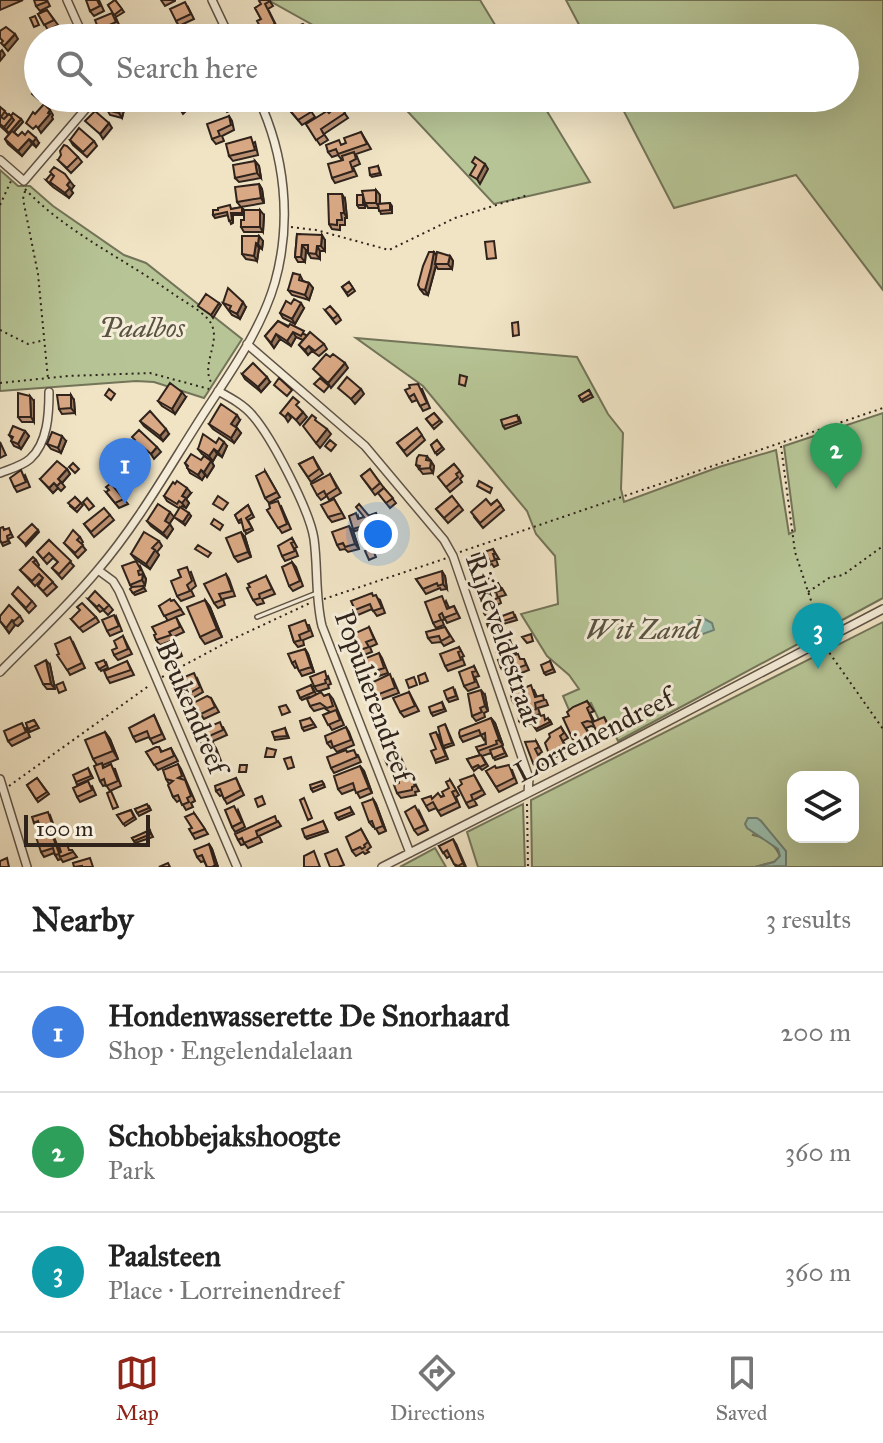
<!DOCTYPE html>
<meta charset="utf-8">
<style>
body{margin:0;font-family:"IM FELL Great Primer",serif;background:#f6f6f6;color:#222}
.controls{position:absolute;right:24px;bottom:24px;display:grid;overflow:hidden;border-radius:16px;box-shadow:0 8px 32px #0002}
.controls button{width:72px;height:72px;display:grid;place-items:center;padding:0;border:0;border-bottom:2px solid #e0e0e0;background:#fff;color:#222;font:40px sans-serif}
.scale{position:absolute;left:24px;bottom:20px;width:126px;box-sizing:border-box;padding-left:8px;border:4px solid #2f231c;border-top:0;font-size:22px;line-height:28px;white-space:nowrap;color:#2f231c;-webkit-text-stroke:6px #f5edd9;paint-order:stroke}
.you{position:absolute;left:378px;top:534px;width:28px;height:28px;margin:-20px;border:6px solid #fff;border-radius:50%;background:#1a73e8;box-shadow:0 0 0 12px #1a73e833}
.badge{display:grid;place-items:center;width:52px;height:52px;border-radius:50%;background:#8f2418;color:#fff;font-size:26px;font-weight:700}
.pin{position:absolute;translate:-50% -66px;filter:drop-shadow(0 2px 4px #0008)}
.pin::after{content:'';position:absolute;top:42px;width:28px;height:24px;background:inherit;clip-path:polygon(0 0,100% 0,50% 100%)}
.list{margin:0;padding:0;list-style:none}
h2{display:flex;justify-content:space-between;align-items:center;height:104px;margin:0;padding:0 32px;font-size:34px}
h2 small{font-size:26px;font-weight:400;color:#767676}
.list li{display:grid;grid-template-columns:52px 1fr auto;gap:24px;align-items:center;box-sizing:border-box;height:120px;padding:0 32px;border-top:2px solid #e0e0e0}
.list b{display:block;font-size:30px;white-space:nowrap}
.list p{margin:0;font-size:26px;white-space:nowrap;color:#767676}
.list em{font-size:26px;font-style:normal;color:#767676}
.icon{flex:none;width:44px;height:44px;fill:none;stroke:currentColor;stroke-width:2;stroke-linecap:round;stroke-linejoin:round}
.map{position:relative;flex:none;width:883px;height:867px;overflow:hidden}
.search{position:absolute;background:#fff;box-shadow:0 8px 32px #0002;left:24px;right:24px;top:24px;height:88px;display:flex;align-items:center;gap:20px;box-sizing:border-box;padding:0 28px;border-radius:44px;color:#767676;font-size:30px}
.sheet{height:464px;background:#fff}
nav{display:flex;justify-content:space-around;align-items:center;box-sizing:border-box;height:112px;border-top:2px solid #e0e0e0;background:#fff;font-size:22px;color:#767676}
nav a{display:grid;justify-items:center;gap:4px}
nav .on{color:#8f2418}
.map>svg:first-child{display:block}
.green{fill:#b7c596;stroke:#737459;stroke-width:2;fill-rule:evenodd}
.water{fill:#9bbfae;stroke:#708174;stroke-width:2}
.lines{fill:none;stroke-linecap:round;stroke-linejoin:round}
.lane-casing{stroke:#5f5346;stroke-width:6}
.street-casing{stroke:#5f5346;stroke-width:10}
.path{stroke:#2f231c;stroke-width:2;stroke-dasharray:2 4;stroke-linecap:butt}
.lane{stroke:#f5edd9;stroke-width:3}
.street{stroke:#f5edd9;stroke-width:7}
.wall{fill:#bb9072;stroke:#2f231c;stroke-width:2}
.shaded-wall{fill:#98765c;stroke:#2f231c;stroke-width:2}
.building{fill:#d9a884;stroke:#2f231c;stroke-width:2}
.labels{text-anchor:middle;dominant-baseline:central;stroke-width:6;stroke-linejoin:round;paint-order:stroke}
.park-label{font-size:28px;font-style:italic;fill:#585441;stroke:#f5edd9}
.street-label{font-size:28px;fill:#2f231c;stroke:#f5edd9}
</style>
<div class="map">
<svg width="883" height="867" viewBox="0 0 883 867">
<rect width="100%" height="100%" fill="#f0e4c5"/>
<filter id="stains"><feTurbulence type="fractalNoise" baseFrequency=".0025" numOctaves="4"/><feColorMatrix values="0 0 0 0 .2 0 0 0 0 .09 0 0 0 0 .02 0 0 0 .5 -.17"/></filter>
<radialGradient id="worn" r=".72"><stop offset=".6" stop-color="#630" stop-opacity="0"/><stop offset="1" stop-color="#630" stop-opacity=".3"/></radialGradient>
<path class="green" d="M268 0H480L503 38H331L320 29Z
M566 0H883V290L796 175 674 208 617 98H845V38H586Z
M395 98H539L590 182 494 204Z
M0 170 18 186H30L53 206 124 255 146 263 242 339 204 398 154 382 136 381 0 391Z
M356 338 577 357 608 414 623 433 621 489 624 502 719 467 776 450 789 534 795 531 784 446 883 413V598L618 741 609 722 601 724 591 703 569 710 563 696 579 689 569 675 547 656 521 614 558 604 555 556 536 534 527 511 423 386Z
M883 622V867H785V852L761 821 753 835C765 837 777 846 780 857L774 862 755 867H532L531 800ZM793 777H853V837H793Z
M523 804 525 867H478L467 832Z
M435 848 446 867H400Z"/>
<path class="water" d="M699 616 712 623 714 630 689 639 682 630Z
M748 818H757L761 821 786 851V866L755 867 774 862 780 856 778 849 747 828 745 824Z"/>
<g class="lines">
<g class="lane-casing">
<path id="lane" d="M257 617 317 593"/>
</g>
<g class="street-casing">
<path id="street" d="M67 0 84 38
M212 0 230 38
M0 160 24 181 95 98
M247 344 365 446 444 540 453 556 529 778 528 793
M218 391C231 398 244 405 253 416 272 438 310 511 314 539 318 568 315 597 322 626L410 853
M0 473C10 469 22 466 30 459 48 443 49 413 49 392
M98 570 113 581 119 591 237 867
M0 672C32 639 67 607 97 571 139 522 171 464 206 410 232 370 262 328 275 282 292 221 285 155 258 98
M0 779 27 867
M382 867 621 746 883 609"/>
</g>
<path class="path" d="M25 189C66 232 124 259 172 293 183 301 199 309 208 319 225 339 199 363 212 384
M25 191 23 199 38 274 48 379
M0 205 11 181
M291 227 316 230 389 250 455 218 528 195
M0 330 28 344 44 340
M0 383 68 376 150 373 209 389
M781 446 795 552 822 634
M460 552 883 408
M808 592 829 578 843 575 883 546
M324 599 447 558
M826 648 883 729
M162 677 235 638 310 603
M9 786 150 685
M527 804 528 867"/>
<use href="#lane" class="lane"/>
<use href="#street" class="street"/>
</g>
<path class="wall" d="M0 0H23L0 10Z
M47 0 50 6 40 11 36 6Z
M99 0 104 11 94 16 90 11Z
M115 0 124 12 116 17 108 5Z
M161 0H175V1L165 6Z
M269 0 273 6 268 9 278 29 266 35 262 30 261 19 255 8Z
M188 7 194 19 179 26 176 21Z
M47 10 58 25 48 30 38 14Z
M116 18 120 27 102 35 99 30Z
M298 26 315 28 318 33 308 38 304 31 301 32Z
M123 98 126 102 122 118 110 115 103 102Z
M238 98 241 106 227 112 224 107Z
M302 98 315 117 302 125 287 107Z
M338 104 348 118 324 134 328 140 320 145 306 124 329 113Z
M0 107 8 115 21 119 23 122 14 132 18 136 39 143 36 147 32 144 22 156 8 144 5 139 9 134 0 126Z
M229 116 232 121 234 130 222 136 224 141 216 144 212 139Z
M361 132 371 149 356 154 360 164 353 167 357 176 335 183 332 178 343 160 341 159 338 155 332 157 328 152 346 143Z
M70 140 94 141 97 146 87 157 73 145Z
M255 142 258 155 233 161 229 156Z
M78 157 82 162 71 173 58 160Z
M255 161 259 166 261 178 239 182 235 178Z
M378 166 381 175 372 177 370 175Z
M46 180 74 186 71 190 73 193 69 198 53 187Z
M259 184 262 189 264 203 241 207 237 202Z
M376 190 380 195V204L390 203 392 206V213L381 214 379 208H368L365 202V208H359L357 205 363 195Z
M345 199 347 218H345V225H340V230L332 229 329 224Z
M242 207 244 210V215H233V223L231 224 228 215 215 218 213 215 232 209Z
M264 215 263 232H244L241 227Z
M297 234 325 240V251H320V259L311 258 308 253V250H306L305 262H298L295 257Z
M259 236 263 241 262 249 259 248 257 261 246 259 242 254Z
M436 255 450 256 453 261 452 269H438L436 266 428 295 424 294 420 289Z
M300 275 303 281 309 283 313 288 309 300 292 295 288 290Z
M349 282 355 291 348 296 342 287Z
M223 303 246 307 240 319 232 315Z
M291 304 304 308 295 324 283 318 280 313Z
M325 310 338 315 341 320 336 324Z
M278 321 324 344 327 349 319 356 312 351 308 355 299 345 303 340 296 337 291 346 280 339 274 348 265 336Z
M242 374 270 382 261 392 245 379Z
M422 389 430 408 423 411 417 400 412 402 409 397Z
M589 390 593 397 583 402 579 396Z
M186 397 175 414 162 406 158 401Z
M74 400 75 413 62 414 59 409Z
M34 401V422H22L18 417Z
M434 413 442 422 434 429 426 419Z
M519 417 521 423 505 429 503 426Z
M240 420 236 427 241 433 234 443 213 429 209 424Z
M140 421 169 434 163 441 144 426Z
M417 428 425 440 407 456 397 443Z
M25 431 29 436 21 449 14 446 11 441 12 439 9 435Z
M437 440 444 449 437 455 431 445Z
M66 441 61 453 51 449 47 444Z
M0 442 6 455 0 458Z
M216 443 227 446 222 457 217 454 213 461 202 454 198 449Z
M427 456 434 466 433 473 423 474 416 465Z
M313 457 323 474 311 482 299 464Z
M201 460 211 461 214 466 207 477 205 475 202 480 190 473 185 463Z
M454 464 463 476 460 479 462 482 450 492 438 477Z
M67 469 70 474 62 483 65 487 61 491 58 488 53 493 40 479Z
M140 469 144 474 137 479 138 481 128 492 116 479 122 472Z
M370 469 384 488 375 495 361 476Z
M265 471 280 497 269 503 265 498Z
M330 474 341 493 329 500 327 496 321 500 317 495Z
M25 475 30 487 17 492 14 487Z
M384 488 396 503 390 508 378 493Z
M106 492 124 499 128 504 119 508Z
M191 493 186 499 189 503 186 508 182 506 181 508 191 516 185 525 174 517 180 509 167 501 164 496Z
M452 496 463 510 448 523 436 509Z
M75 497 83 505 77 512 70 506Z
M334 499 345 518 332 522 328 517Z
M497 500 504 510 483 528 474 517Z
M248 505 254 517 248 520 253 530 246 534 242 522 239 523 235 515Z
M281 506 291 529 282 533 267 510Z
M376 513 380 523 355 531 353 529 358 516 359 519Z
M110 515 114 520 94 537 84 524Z
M174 517 169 524 173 529 167 538 151 526 147 521Z
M4 529 10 531 13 537 8 539 10 543 3 546 0 540Z
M353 531 359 549 348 552 345 549 340 550 337 545Z
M80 537 83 542 81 544 86 550 78 558 64 543Z
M245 537 251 557 238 562 234 557Z
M292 538 297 547 295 548 298 556 285 561 282 556Z
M49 540 74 566 62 579 52 568 58 562 53 558 47 564 37 552Z
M159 541 162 546 157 552 159 555 150 569 135 559 131 554Z
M493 549 499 559H496L498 565 494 567 492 564 478 569 474 564Z
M36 560 39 565 38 567 57 587 47 596 38 586 42 579 35 586 20 570Z
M292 562 296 567 303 586 293 591 289 586Z
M140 566 146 579 145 585 143 586 146 591 135 595 132 592V587L130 585Z
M191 572 196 586 191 590 194 596 181 601 177 596 181 577Z
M226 574 229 579 235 596 223 599 225 605 218 608 214 603Z
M266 576 275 594 262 599 264 603 257 605 253 600Z
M445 576 447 589 441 590 440 588 426 594 416 579Z
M491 580 493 585 502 588 506 595 499 597 501 603 495 606 498 614 487 618 484 613 495 592V591L478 596 475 591Z
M12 594 32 601 36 606 29 613Z
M374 596 380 600 385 613 377 616 372 609 358 615 355 610Z
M88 599 109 605 113 610 108 615 103 610 100 612Z
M174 600 184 614 176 617 184 632 173 637 174 640 160 645 156 640V634L168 621 159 606Z
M205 600 210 607 222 637 205 644 200 637Z
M446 601 449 608 454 606 460 618 447 623 445 619 442 620 444 625 436 628 433 623Z
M515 615 517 620 500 625 498 623Z
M20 616 23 621 18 626 15 625 9 633 0 621Z
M116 616 122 631 110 636 107 631Z
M96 617 99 622 83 632 71 619Z
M309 625 313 636 303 640 304 645 298 647 294 642 289 626Z
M499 626 504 638 495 641 492 636Z
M369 627 377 644 370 647 372 652 361 656 357 651Z
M445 627 454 641 444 646 441 642 432 643 428 638Z
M123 636 132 654 118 660 114 655 117 648Z
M73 642 85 668 70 675 59 654Z
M514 645 516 653 501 658 497 653Z
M459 647 464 656 462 657 465 665 448 671 445 666Z
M179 648 182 656 167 663 164 658Z
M305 649 308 654 314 672 302 676 297 667 295 668 292 663Z
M379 653 382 658 388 673 376 677 373 673 362 677 359 672 367 662Z
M521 659H524L529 670 519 674 515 668 505 673 501 668Z
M127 661 134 675 110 683 107 678Z
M550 661 555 672 546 675 544 673Z
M106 662 108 668 101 671 96 663Z
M50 665 55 689H47L43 684Z
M474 666 479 676 475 677 479 687 468 691 464 686Z
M328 676 331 684 328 685 329 688 320 691H317L314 686Z
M197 678 203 692 191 699 187 693 184 694 180 689Z
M393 679 399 693 377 701 374 696Z
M311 685 316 694 324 696 329 694 333 699 344 725 332 730 323 715 330 712 324 708 314 711 310 706 309 697 302 700 300 698Z
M522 687 524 689 534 690 537 697 546 700 548 705 538 708 540 714 534 716 536 722 523 726 519 721 522 710 527 704 525 702 515 705 512 700Z
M455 690 458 699 449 702 447 699Z
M409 692 419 711 404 717 400 712Z
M485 695 488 711 484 713 485 717 476 721 472 716Z
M211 698 219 712 204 719 193 703Z
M587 701 594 711 590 713 594 721 607 722 613 733 610 737 603 741 595 727 591 726 586 728 592 739 577 747 574 742 569 716Z
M442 702 446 711 433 716 431 713Z
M380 709 383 716 374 720 372 718Z
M154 715 165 739 153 744 149 737 136 742 133 737Z
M310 718 316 727 304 731 302 728Z
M491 718 495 723 503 745 500 747 502 746 507 756 495 760 491 753 482 756 488 766 482 770 479 767 474 771 467 759 480 755 478 751 486 744 485 739 484 740 481 735 463 742 460 737Z
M546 719 550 720 552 724 537 731 533 725Z
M34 720 39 728 30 732 26 723Z
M445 724 454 745 445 748 443 746Z
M223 727 227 735 211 742 216 748 223 766 214 769 211 764 205 729Z
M346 727 349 732 354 745 337 752 333 747 331 748 327 743Z
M561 727 568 738 563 741 568 751 552 759 549 754Z
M26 728 30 737 12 746 8 741Z
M285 728 289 738 275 740 274 737Z
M105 732 110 739 118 759 103 765 104 767 115 769 121 786 110 791 106 785 103 786 100 781 97 765 93 759Z
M438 734 448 759 436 763 435 760Z
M536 741 542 752 539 754 544 764 536 768 533 763Z
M159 747 162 752 171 748 178 761 158 770 146 752Z
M348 752 358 755 361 762 334 773 331 768Z
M400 755 406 770 393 775 390 770 389 759Z
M178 764 181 769 195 801 191 803 193 807 186 810 180 800 177 802 173 797 169 784 166 779Z
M360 766 364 771 372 793 360 798 355 789 342 794 338 789Z
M88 768 93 778 77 785 76 782Z
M496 768 512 770 517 783 499 792 486 771Z
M474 775 485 794 474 800 477 805 469 808 466 803Z
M412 777 419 791 415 792 416 795 401 798 397 793 399 783Z
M37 778 49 794 38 802 27 785Z
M236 778 244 795 227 804 222 795 220 796 216 791Z
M450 780 459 795 456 797 460 807 441 816 436 808 429 811 426 806 433 798 444 796 449 788Z
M323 783 325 787 313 792 311 789Z
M92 786 96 795 80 802 77 797Z
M373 799 376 804 386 831 379 834 375 827H373L369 822Z
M149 806 151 810 139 816 135 809Z
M350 807 354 814 339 820 337 818Z
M131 810 136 819 125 826 117 815Z
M238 810 245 827 235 832 232 827Z
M419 811 428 830 418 835 414 830Z
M194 813 208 834 195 839 192 834Z
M50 815 54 826 42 830 39 824 36 826 34 823Z
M278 821 281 826 259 836 262 842 248 848 245 844 241 845 238 840Z
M323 821 328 832 307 839 305 837Z
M361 829 371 847 367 850 369 852 365 854 363 852 356 856 352 851Z
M51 832 54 837 60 852 72 850 77 857 63 862 61 859 58 860 54 853 44 857 41 852Z
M151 833 153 837 135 843 132 838Z
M209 844 212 849 218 867H207L204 861 201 862 197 857Z
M456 844 466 867H456L450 856 447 858 439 846Z"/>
<path class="shaded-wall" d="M15 34 18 39 8 51 4 46Z
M2 50 5 55 0 61V52Z
M64 98H72L64 107 61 102Z
M123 98 126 102 122 118 119 113Z
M186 98H193L187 105 189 108 183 114 180 109Z
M50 110 53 115 52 117 53 119 41 133 38 128Z
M12 117 16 122 7 132 4 127Z
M21 119 23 122 11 135 9 133Z
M109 123 112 128 103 139 100 134Z
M36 138 39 143 36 147 33 142Z
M29 139 32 144 22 156 18 151Z
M255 161 259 166 261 178 257 173Z
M485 164 488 169 480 184 477 179Z
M70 181 74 186 71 190 73 193 69 198 65 193 67 185Z
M259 184 262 189 264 203 261 198Z
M376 190 380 195V208L376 203Z
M342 194 345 199 347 218 344 213Z
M260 210 264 215 263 232 260 227Z
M322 235 325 240V251L321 246Z
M259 236 263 241 262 249 258 244Z
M256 243 259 248 257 261 254 256Z
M302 245 306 250 305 262 301 257Z
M317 246 320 251V259L316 254Z
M434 252 438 257 428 295 425 290Z
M450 256 453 261 452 269 448 264Z
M309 283 313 288 309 300 305 295Z
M243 302 246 307 240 319 237 314Z
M219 303 221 305 213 318 211 315Z
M301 303 304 308 295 324 292 319Z
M293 332 296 337 291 346 287 341Z
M276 334 280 339 274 348 271 343Z
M309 346 312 351 308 355 305 350Z
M345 363 348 368 331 388 328 383Z
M267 377 270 382 261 392 258 387Z
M361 389 364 394 355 404 351 399Z
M182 392 186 397 175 414 172 409Z
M71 395 74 400 75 413 71 408Z
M30 396 34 401V422L31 417Z
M303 412 307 417 300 425 296 420Z
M288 413 291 418 288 422 285 417Z
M237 415 240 420 234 429 231 424Z
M237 428 241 433 234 443 231 438Z
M166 429 169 434 163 441 160 436Z
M327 429 331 434 320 448 316 443Z
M25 431 29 436 21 449 18 444Z
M62 436 66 441 61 453 58 448Z
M224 442 227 446 222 457 218 452Z
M143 447 146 452 139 459 136 454Z
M157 447 161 452 154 459 151 454Z
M214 449 217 454 213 461 209 456Z
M211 461 214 466 207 477 204 472Z
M431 461 434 466 433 473 430 468Z
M67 469 70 474 62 483 58 479Z
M201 470 205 475 202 480 198 475Z
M54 483 58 488 53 493 49 488Z
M187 488 191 493 186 499 189 503 186 508 182 503V496Z
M170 512 174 517 168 526 165 521Z
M189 513 191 516 185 525 183 522Z
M170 524 173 529 167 538 163 533Z
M349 526 353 531 359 549 355 544Z
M38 530 39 532 26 546 25 544Z
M241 532 245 537 251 557 248 552Z
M155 550 159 555 150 569 146 564Z
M442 571 445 576 447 589 443 584Z
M143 574 146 579 145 585 142 580Z
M205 600 210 607 222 637 217 629Z
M12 620 15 625 9 633 6 628Z
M305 649 308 654 314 672 311 667Z
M46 660 50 665 55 689 51 684Z
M481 690 485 695 488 711 485 706Z
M604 717 613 733 610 737 607 732Z
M491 718 495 723 503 745 499 740Z
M105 732 110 739 118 759 113 751Z
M360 766 364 771 372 793 369 788Z
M373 799 376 804 386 831 383 826Z
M453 839 456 844 465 867 463 863Z
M209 844 212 849 218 867 215 865Z"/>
<path class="building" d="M34 0H46V2L36 6Z
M86 0H97L100 6 90 11Z
M115 0 122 9 114 15 108 5Z
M261 0H269L270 1 265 4 275 24 262 30 257 21 261 19 255 8 261 4 259 1Z
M185 2 191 14 176 21 170 9Z
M47 10 54 20 44 25 38 14Z
M112 13 116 22 99 30 95 20Z
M35 16 39 25 34 27 30 18Z
M303 24 308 28 314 26 316 31 307 35 303 28 300 30 298 26Z
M6 27 15 34 4 46 1 43 3 41 0 38V31Z
M55 28 62 38H50L48 31Z
M121 32 125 38H108Z
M37 88 38 98H41L39 100 32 94Z
M51 98H64L61 102 59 100 56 103Z
M105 98H123L119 113 106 110V103L103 102Z
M169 98H186L183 101 185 103 180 109 168 99Z
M220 98H237L238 101 224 107Z
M302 98 311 112 298 120 287 107Z
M44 104 50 110 48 113 50 114 38 128 36 126 33 129 26 123 33 112 35 114Z
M338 104 345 113 321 129 324 135 316 140 306 124 327 111 329 113Z
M0 107 5 111 1 117 4 119 9 114 12 117 4 127 0 124Z
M95 111 109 123 100 134 85 121Z
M13 113 21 119 9 133 6 130 14 120 11 116Z
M229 116 231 125 218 131 220 136 212 139 207 124Z
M79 128 94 141 83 152 70 140Z
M12 131 18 136 22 132 25 135 28 131 36 138 33 142 29 139 18 151 5 139Z
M361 132 367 144 338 154 336 149 328 152 326 145 339 140 341 145 346 143 344 138Z
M251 137 255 150 229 156 226 144Z
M64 145 67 146 78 157 67 168 58 160 61 155 60 151Z
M354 152 356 159 350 162 353 171 332 178 328 164 343 160 342 156Z
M475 157 485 164 477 179 470 175 476 165 472 162Z
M255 161 257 173 235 178 233 165Z
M378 166 380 173 370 175 369 168Z
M54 167 65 174 70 181 67 185 70 188 65 193 50 182 54 176 50 172Z
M51 174 54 176 50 182 51 185 46 180Z
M259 184 261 198 237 202 235 187Z
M376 190V203H365L362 191Z
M328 194H342L344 213H341L342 220H337V225L329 224Z
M357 195H363V205H357Z
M390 203V210L379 211 378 204Z
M230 205 231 209 242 207V213H231L232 220 229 221 227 212 213 215V210H218V208Z
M244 210H260V227H241V220H244Z
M297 234 322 235 321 246H317L316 254 308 253V245H302L301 257H295Z
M242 236H259L258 244 256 243 254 256 242 254Z
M494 241 496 258 487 259 485 242Z
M429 252H434L431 268 425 290 420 289 418 285 423 266Z
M437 252 450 256 448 264H435Z
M293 273 300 275 299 280 309 283 305 295 288 290Z
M349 282 353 288 347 293 342 287Z
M228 288 243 302 237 314 229 310 231 306 223 303Z
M206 294 219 303 211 315 198 306Z
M294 299 301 303 292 319 280 313 286 301 291 304Z
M330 306 338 315 333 319 325 310Z
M278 321 288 327 290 324 304 331 301 336 293 332 287 341 276 334 271 343 265 336Z
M518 322 519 335 513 336 512 323Z
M310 332 324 344 315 351 309 346 305 350 299 345Z
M326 354 330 357 333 354 345 363 328 383 313 369Z
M253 363 267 377 258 387 242 374Z
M460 375 467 377 465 386 459 384Z
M347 377 361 389 351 399 338 388Z
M279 378 292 390 287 396 274 385Z
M320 378 329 386 324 392 314 384Z
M170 383 182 392 172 409 158 401Z
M418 384 427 403 420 406 414 394 409 397 405 390 410 388 409 385Z
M109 389 115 394 111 400 105 395Z
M589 390 591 394 581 400 579 396Z
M18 393 30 396 31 417H18Z
M57 395H71V408L59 409Z
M293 397 299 402 296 405 303 412 296 420 288 413 285 417 280 413Z
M221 404 237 415 231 424 237 428 231 438 209 424Z
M150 411 166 429 160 436 140 421Z
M434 413 440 420 432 426 426 419Z
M312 415 316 418 315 420 327 429 316 443 303 426Z
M517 415 519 421 503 426 501 420Z
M13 426 25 431 18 444 11 441 13 437 9 435Z
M417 428 422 435 404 451 397 443Z
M139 430 157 447 151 454 143 447 136 454 129 447 135 440 132 437Z
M52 432 62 436 58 448 47 444Z
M203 434 216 443 219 438 224 442 218 452 214 449 209 456 198 449Z
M330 440 336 445 331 451 325 446Z
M437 440 442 447 435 453 431 445Z
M191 454 201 460 204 456 211 461 204 472 201 470 198 475 187 468 188 466 185 463Z
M419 455 427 456 426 460 431 461 430 468 419 469 420 466 416 465 417 458Z
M313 457 319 469 308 477 299 464Z
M130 459 140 469 133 475 124 465Z
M57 461 67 469 58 479 61 482 57 486 54 483 49 488 40 479Z
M73 463 79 469 75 473 69 467Z
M454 464 460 471 456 474 458 477 446 487 438 477Z
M104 466 111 474 108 477 101 469Z
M126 468 136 479 132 483 122 472Z
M370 469 380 483 372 490 361 476Z
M21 470 26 482 14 487 10 478Z
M120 470 131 480 124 487 116 479 118 477 115 474Z
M265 471 277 492 265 498 256 476Z
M330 474 337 488 326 495 324 491 317 495 311 484Z
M177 481 187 488 182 496 186 498 182 503 179 501 177 504 164 496 173 482 175 484Z
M479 481 492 488 490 493 477 486Z
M110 484 113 486 124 499 115 503 106 492 109 490 106 487Z
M384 488 393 498 386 503 378 493Z
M218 496 228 503 223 510 213 504Z
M452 496 459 505 444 518 436 509Z
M75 497 81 503 75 509 68 503Z
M87 498 94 506 89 510 83 502Z
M334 499 342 513 328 517 321 505Z
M486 499 491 505 497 500 501 505 480 523 471 512Z
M278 501 287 524 278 528 267 510 270 508 269 504Z
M158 504 170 512 165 521 170 524 163 533 147 521Z
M359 504 369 516 376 513 379 521 353 529 349 516 356 513 358 519 364 517 356 507Z
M248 505 252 514 246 518 252 528 244 531 241 519 238 521 235 515Z
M180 507 189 513 183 522 174 517Z
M104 508 110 515 91 532 84 524Z
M214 519 223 525 220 530 211 524Z
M32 524 38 530 25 544 18 537Z
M349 526 355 544 345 547 343 543 337 545 332 532Z
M3 527 4 530 9 528 11 534 7 536 8 541 2 543 0 540V528Z
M73 530 80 537 77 540 83 545 75 553 64 543Z
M144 532 159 541 152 548 155 550 146 564 131 554Z
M241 532 248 552 234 557 226 538Z
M292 538 294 542 291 543 295 551 282 556 278 546Z
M49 540 71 561 59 574 52 568 58 562 49 553 43 559 37 552Z
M198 545 211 553 208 557 195 549Z
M372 548 376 557 369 560 365 551Z
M493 549 495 554H493L495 560 490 562 489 559 474 564 472 556Z
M33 557 36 560 33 562 53 582 43 591 38 586 43 578 39 574 32 581 20 570Z
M136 561 141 570 138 571 139 575 143 574 142 580 130 585 122 566Z
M292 562 300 581 289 586 282 567Z
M187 567 192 581 187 585 190 591 177 596 171 581 181 577 178 570Z
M442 571 443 584 438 586 437 583 423 589 416 579Z
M226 574 232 591 219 594 222 600 214 603 204 584Z
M488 575 491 585 498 583 502 590 496 592 498 598 491 601 494 609 484 613 479 598 495 592 494 589 491 586 475 591 471 580Z
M266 576 272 589 259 594 260 598 253 600 247 588 250 587 248 584Z
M143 586 144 588 133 593 130 589 132 587Z
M18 587 32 601 26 608 12 594Z
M95 591 109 605 104 610 99 605 97 607 88 599Z
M372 593 373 596 376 595 382 608 373 611 370 604 355 610 351 601Z
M442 596 447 609 454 606 457 613 444 618 442 613 439 615 441 620 433 623 425 602Z
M170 599 171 601 174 600 181 609 164 616 159 606Z
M205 600 217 629 200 637 187 607Z
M82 603 96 617 79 628 71 619 80 610 77 607Z
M9 605 20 616 14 621 12 620 6 628 0 621V616Z
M513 612 515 617 498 623 497 618Z
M114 615 119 626 107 631 102 620Z
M176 617 180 627 169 632 171 635 156 640 154 635 156 634 152 627Z
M305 620 309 631 299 635 301 640 294 642 289 626Z
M496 621 501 633 492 636 487 624Z
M369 627 374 639 366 642 369 647 357 651 351 635Z
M445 627 450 636 441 641 439 636 428 638 426 632Z
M531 634 533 641 527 643 522 637Z
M123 636 128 649 114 655 112 650 117 648 114 641Z
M70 637 82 663 67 670 57 655 59 654 55 644Z
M510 640 513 648 497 653 495 645Z
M175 643 179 651 164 658 160 650Z
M459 647 461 651 458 652 461 660 445 666 440 654Z
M305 649 311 667 299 671 295 661 292 663 288 654Z
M379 653 384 668 372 672 370 668 359 672 356 666 367 662 366 658Z
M518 654 520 659H524L526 665 515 669 513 662 501 668 498 660Z
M46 660 51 684H43L35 666Z
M104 660 106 665 99 669 96 663Z
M127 661 131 670 107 678 104 671Z
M550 661 553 669 544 673 541 665Z
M474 666 476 671 472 672 475 682 464 686 459 672Z
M325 671 327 679 325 680 326 683 316 686H314L310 677Z
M194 673 200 687 188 694 185 687 180 689 177 680Z
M425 673 428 681 420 684 418 676Z
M390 674 395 688 374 696 369 684Z
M414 677 417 685 409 688 406 680Z
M63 682 66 690 59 693 56 685Z
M311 685 314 692 300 698 297 691Z
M531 685 535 697 543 695 544 700 535 703 536 709 531 711 533 717 519 721 518 711 522 710 521 706 527 704 522 697 512 700 510 690 522 687 523 691 524 688Z
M453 687 456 696 447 699 444 691Z
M481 690 485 706 480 708 482 712 472 716 468 694Z
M321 692 324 696 329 694 333 706 327 708 320 703 310 706 307 699Z
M409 692 415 706 400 712 393 698Z
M207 696 211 698 215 707 201 714 193 703Z
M587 701 590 706 587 708 593 722 604 717 609 728 607 732 599 736 592 722 587 721 582 723 589 734 574 742 563 718 569 716 567 712 573 707Z
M442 702 444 709 431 713 429 707Z
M286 705 290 712 282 715 279 707Z
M379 706 381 714 372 718 369 710Z
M336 710 340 720 328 725 323 715Z
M154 715 162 734 150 739 147 731 133 737 129 728Z
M544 715 545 720 548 718 550 722 536 729 533 725 538 722 537 717Z
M310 718 314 724 302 728 300 721Z
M491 718 499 740 496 741 497 744 478 751 476 747 486 744 485 733 481 735 479 730 460 737 459 733 460 730Z
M34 720 37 725 28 729 26 723Z
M220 722 223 730 207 737 211 744 213 743 220 761 211 764 194 729 203 726 204 729Z
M22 723 26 732 8 741 4 731Z
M445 724 452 743 443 746 438 727Z
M346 727 351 740 333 747 331 741 327 743 325 736Z
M561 727 564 733 560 736 565 746 549 754 545 743 550 737 549 734Z
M285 728 287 736 274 737 272 732Z
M105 732 113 751 93 759 85 740Z
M436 732 446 756 435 760 431 751 436 749 430 734Z
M536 741 539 747 535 749 540 759 533 763 525 742Z
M502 746 505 753 493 758 490 750Z
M156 747H159L161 752 171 748 174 756 154 765 146 752Z
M267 748 276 750 274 757H265Z
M346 750 347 752 354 750 357 757 331 768 327 757Z
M396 750 402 765 390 770 385 760 389 759 387 753Z
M481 755 486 764 480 767 478 765 472 768 467 759Z
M291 757 294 767 288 769 284 759Z
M102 763 103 768 111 764 118 781 106 786 104 779 100 781 94 766Z
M178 764 182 776 178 778 185 780 191 796 187 798 189 802 182 805 178 795 173 797 168 785 173 781 166 779 163 770Z
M240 765H247L246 772H239Z
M509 765 514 778 496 787 486 771 495 766 496 768Z
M360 766 369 788 356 793 353 783 338 789 334 776Z
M88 768 91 776 76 782 73 775Z
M409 772 415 786 412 787V790L397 793 394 785 399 783 398 779Z
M474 775 482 790 471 795 473 800 466 803 458 787 462 784 460 780Z
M37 778 47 792 36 799 27 785Z
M236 778 241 790 224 799 220 789 216 791 215 786Z
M450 780 456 790 452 792 457 802 438 811 433 802 426 806 422 799 431 796 432 799 438 793 441 797 444 796 442 792 449 788 446 782Z
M88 781 92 790 77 797 73 788Z
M322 781 324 784 311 789 310 785Z
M111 791 118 807 113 809 107 793Z
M262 796 265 804 258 807 255 799Z
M304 798 312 818 308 820 300 800Z
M373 799 383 826 375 829 372 821 369 822 362 803Z
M147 804 149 808 137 813 135 809Z
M234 806 242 822 232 827 225 810Z
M415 806 425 825 414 830 405 812Z
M350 807 352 812 337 818 335 813Z
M131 810 134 817 123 824 117 815Z
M48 812 52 824 40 827 38 821 34 823 32 817Z
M194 813 205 829 192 834 189 829 192 828 185 817Z
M275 816 277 822 256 831 258 837 244 843 242 838 238 840 235 834Z
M323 821 327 830 305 837 302 829Z
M361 829 368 842 364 845 365 847 362 849 360 847 352 851 346 837Z
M150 830 151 834 134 841 132 838Z
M51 832 59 853 61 852 59 846 67 844 69 850H72L73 852 60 857 59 854 55 855 53 848 41 852 36 837Z
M453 839 463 863 458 866 454 864 447 850 443 853 439 846Z
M209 844 215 865 212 867H207L202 855 197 857 194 850Z
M337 849 344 865 338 867H330L325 854Z
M314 851 320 867H304V856Z
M7 858 9 867H0V861Z
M90 858 93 867H82V866L74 867 73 863Z
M168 863 170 867H159Z"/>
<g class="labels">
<g class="park-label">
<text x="142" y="327">Paalbos</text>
<text x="643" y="629">Wit Zand</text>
</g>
<g class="street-label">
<text transform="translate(504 640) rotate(71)">Rijkeveldestraat</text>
<text transform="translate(374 696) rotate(70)">Populierendreef</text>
<text transform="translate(192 707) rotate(67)">Beukendreef</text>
<text transform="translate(594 735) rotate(-27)">Lorreinendreef</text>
</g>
</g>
<rect width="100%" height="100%" filter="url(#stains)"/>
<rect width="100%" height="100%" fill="url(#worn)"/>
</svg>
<div class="controls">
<button><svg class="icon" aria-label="layers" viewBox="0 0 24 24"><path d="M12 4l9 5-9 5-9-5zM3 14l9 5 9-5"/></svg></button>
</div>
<div class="scale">100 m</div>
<div class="you"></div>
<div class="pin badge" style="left:125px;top:504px;background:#3f7fe0">1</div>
<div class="pin badge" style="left:836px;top:489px;background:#2e9e5b">2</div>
<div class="pin badge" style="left:818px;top:669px;background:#0f9aa8">3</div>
<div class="search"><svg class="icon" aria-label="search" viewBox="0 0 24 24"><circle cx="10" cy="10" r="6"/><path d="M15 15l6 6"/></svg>Search here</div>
</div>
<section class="sheet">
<h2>Nearby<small>3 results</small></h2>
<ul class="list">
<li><span class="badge" style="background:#3f7fe0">1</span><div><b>Hondenwasserette De Snorhaard</b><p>Shop · Engelendalelaan</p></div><em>200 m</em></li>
<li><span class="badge" style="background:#2e9e5b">2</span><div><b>Schobbejakshoogte</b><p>Park</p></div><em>360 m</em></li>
<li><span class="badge" style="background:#0f9aa8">3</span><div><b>Paalsteen</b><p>Place · Lorreinendreef</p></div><em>360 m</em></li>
</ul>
</section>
<nav>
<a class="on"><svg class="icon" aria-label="map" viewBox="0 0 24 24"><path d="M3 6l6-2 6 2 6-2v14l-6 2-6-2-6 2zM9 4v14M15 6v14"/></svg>Map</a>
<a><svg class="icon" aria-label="directions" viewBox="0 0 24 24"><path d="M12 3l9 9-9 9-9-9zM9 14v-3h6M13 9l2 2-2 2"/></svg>Directions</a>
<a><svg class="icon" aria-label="saved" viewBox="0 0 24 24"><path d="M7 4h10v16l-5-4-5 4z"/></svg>Saved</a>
</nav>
